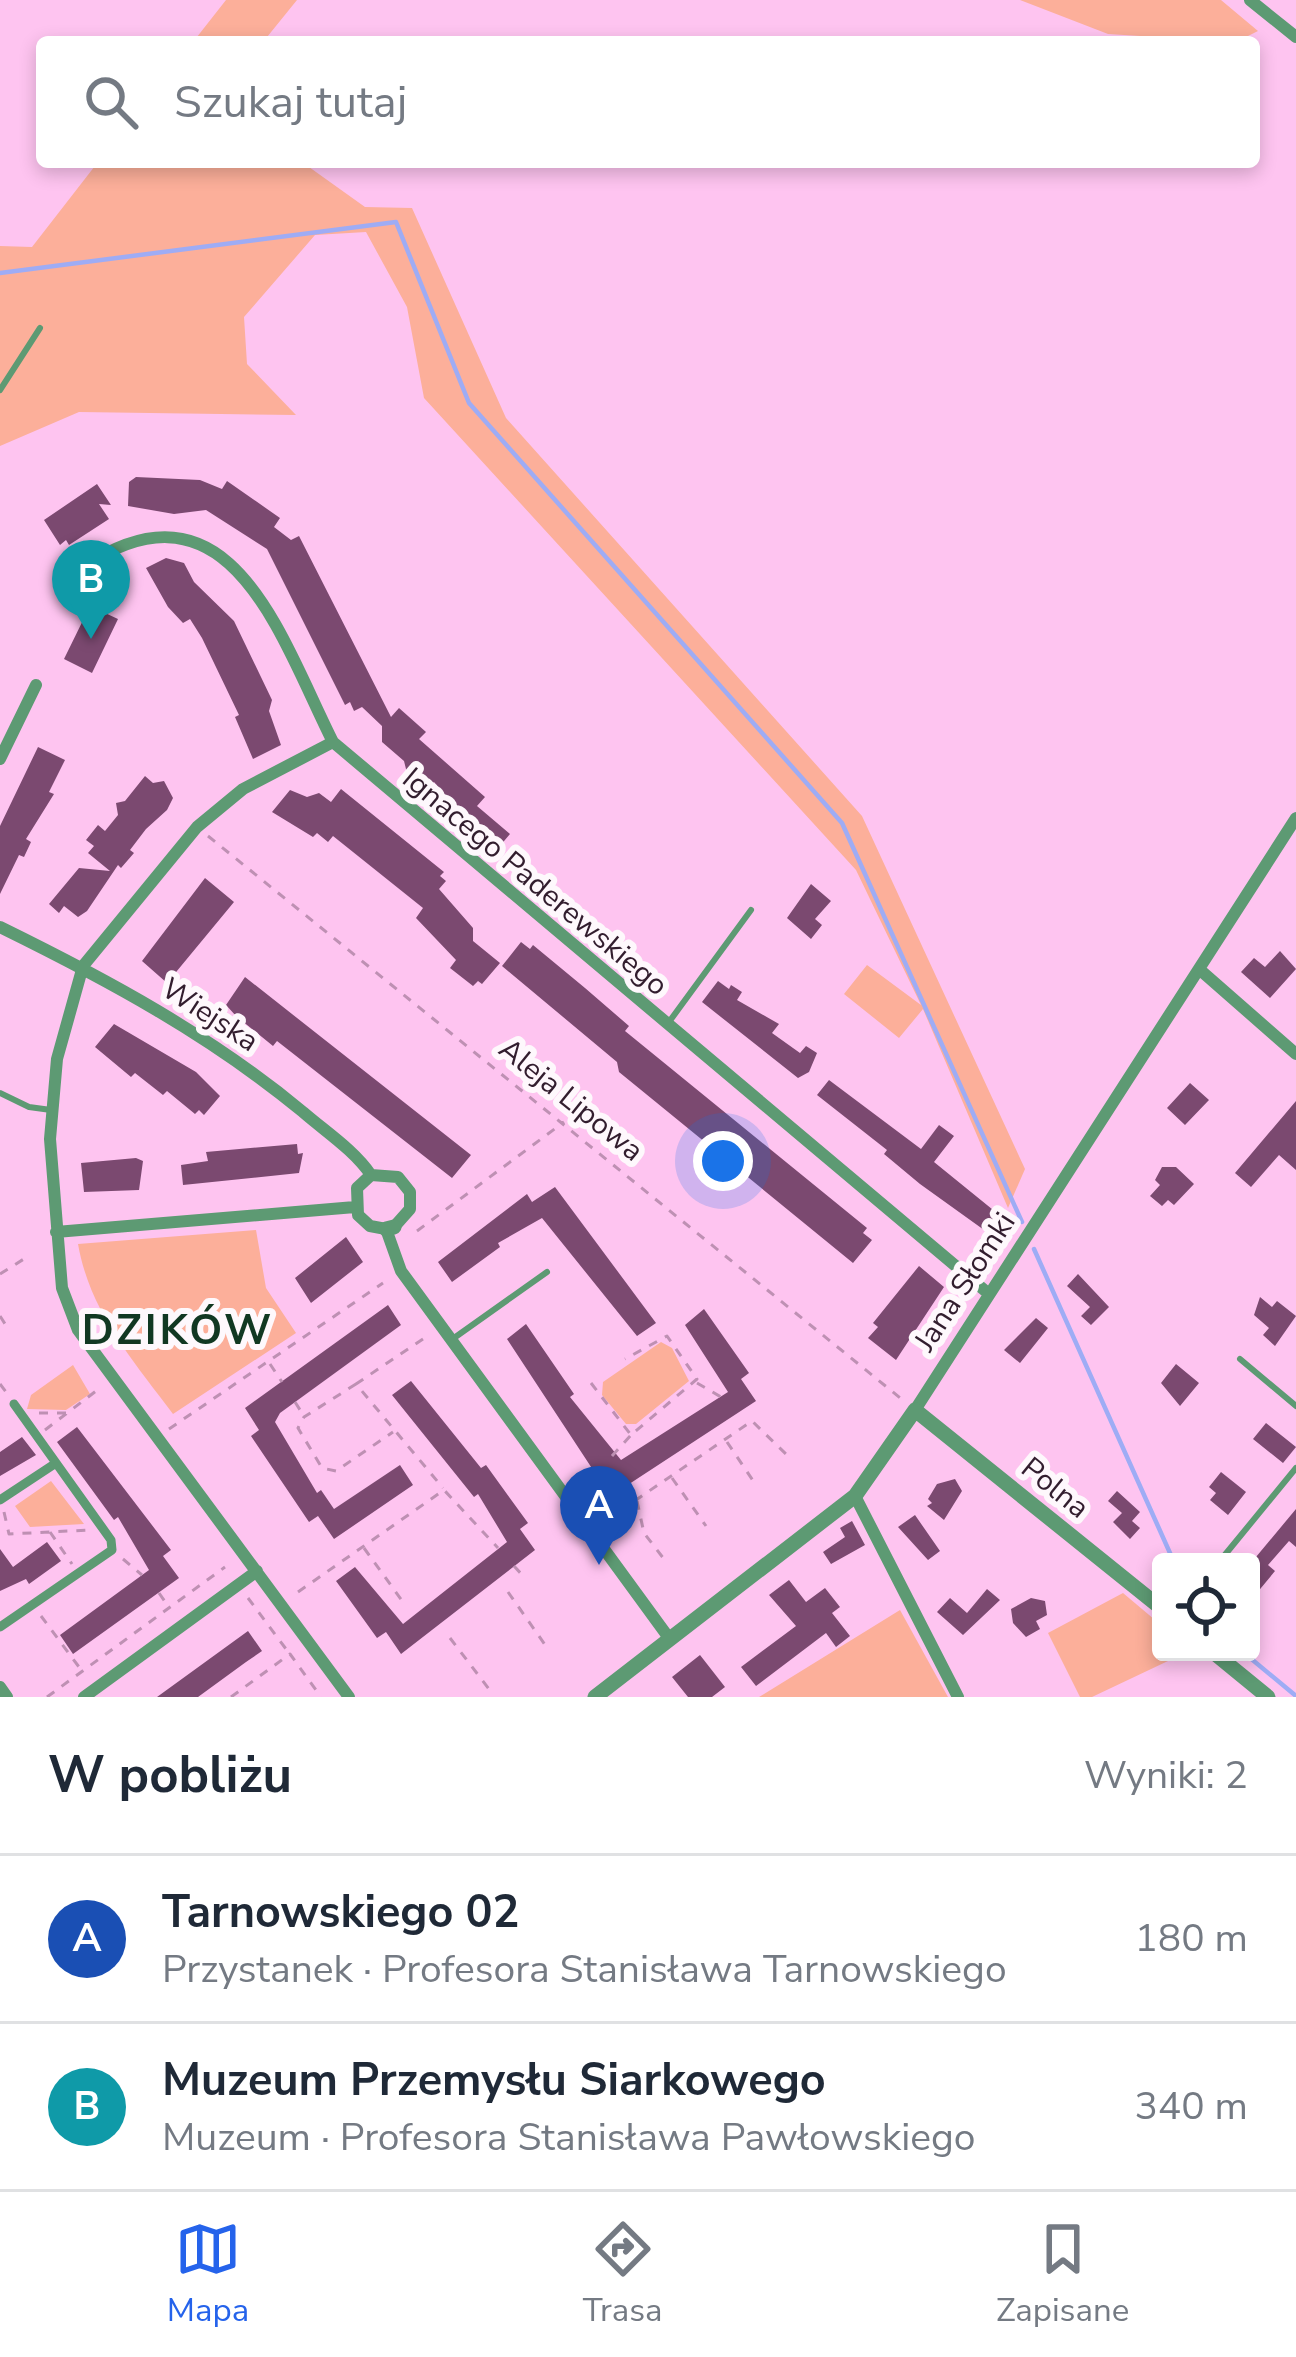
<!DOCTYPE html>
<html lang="pl">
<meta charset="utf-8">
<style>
body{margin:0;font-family:"Nunito Sans",sans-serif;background:#f6f6f7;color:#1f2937}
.controls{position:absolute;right:36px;bottom:36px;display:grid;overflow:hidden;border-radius:12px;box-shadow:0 6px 18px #0003}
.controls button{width:108px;height:108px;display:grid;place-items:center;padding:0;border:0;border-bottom:3px solid #e0e1e3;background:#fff;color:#1f2937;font:60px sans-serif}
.you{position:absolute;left:723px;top:1161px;width:42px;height:42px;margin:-30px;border:9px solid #fff;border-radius:50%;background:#1a73e8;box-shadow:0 0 0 18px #1a73e833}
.badge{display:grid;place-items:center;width:78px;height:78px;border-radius:50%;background:#2563eb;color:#fff;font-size:39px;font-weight:700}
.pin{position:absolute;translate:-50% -99px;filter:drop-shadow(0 3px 6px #0008)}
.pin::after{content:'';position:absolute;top:63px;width:42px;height:36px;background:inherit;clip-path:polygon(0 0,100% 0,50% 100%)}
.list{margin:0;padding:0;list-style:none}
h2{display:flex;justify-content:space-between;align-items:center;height:156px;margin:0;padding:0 48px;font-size:51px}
h2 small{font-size:39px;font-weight:400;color:#747a83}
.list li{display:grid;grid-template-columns:78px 1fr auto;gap:36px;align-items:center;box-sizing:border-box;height:168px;padding:0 48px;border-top:3px solid #e0e1e3}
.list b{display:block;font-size:45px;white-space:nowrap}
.list p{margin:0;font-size:39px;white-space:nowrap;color:#747a83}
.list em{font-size:39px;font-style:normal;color:#747a83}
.icon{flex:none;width:66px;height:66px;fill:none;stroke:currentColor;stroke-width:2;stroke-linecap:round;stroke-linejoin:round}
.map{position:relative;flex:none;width:1296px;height:1697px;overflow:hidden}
.search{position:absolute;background:#fff;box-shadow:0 6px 18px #0003;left:36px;right:36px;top:36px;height:132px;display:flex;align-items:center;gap:30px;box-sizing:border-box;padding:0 42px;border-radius:12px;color:#747a83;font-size:45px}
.sheet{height:492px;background:#fff}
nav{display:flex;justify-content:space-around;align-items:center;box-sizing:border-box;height:168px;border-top:3px solid #e0e1e3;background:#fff;font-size:33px;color:#747a83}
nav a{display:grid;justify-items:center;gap:6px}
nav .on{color:#2563eb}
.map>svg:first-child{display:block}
.green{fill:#fcaf9a}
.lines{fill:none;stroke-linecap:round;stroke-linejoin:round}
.stream{stroke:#9eacf5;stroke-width:4.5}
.building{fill:#7b4970}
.path{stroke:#be90b3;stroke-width:3;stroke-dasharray:9 9;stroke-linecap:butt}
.service{stroke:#5d9a73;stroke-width:6}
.pedestrian{stroke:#5d9a73;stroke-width:9}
.minor{stroke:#5d9a73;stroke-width:12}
.tertiary{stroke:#5d9a73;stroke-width:15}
.labels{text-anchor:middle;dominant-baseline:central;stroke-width:12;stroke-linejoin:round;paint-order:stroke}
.street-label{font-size:30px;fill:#321d2e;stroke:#fef8fc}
.district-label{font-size:42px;font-weight:bold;letter-spacing:3px;fill:#113822;stroke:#fef8fc}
</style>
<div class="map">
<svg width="1296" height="1697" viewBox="0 0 1296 1697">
<rect width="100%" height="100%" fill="#fec4f0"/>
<path class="green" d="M226 0H297L263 42H193Z
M1020 0H1221L1258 31 1236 42 1108 34Z
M98 162H302L365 207 412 208 506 418 862 816 1025 1169 1008 1208 923 1009 899 1038 844 994 867 965 921 1005 856 870 424 398 407 307 366 232 315 235 244 317 247 364 296 415 79 412 0 446V246L32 247Z
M256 1230 266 1288 296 1333 173 1414C132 1359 90 1312 78 1244Z
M661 1342 672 1348 689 1381 636 1424H626L602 1395 603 1382Z
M73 1365 90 1394 66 1410 27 1409 31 1395Z
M51 1481 84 1524 30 1527 15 1506Z
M1123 1593 1161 1625V1652H1187L1092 1697H1080L1048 1633Z
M900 1610 948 1697H759Z"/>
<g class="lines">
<path class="stream" d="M0 273 396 222 469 403 842 823 1022 1222
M1034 1249 1174 1562
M1243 1652 1296 1696"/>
</g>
<path class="building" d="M136 477 200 480 222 489 227 481 280 518 274 527 291 540 299 536 391 717 399 708 426 732 419 739 485 797 477 806 510 834 499 847 488 845 434 782 428 788 407 773 404 761 382 742V726L362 707 354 711 350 702 345 705 267 549 206 510 174 514 128 506 129 482Z
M97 484 111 505 99 504 109 519 69 545 66 540 60 545 44 520Z
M166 558 184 563 194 582 234 621 272 700 269 711 281 745 253 759 235 717 239 715 202 638 190 619 183 623 168 607 146 568Z
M90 606 118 619 92 673 64 659Z
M38 747 65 760 49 792 54 794 26 839 31 842 24 857 19 855 0 894V826Z
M145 776 153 783 164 781 173 798 167 810 146 829 130 850 134 853 121 868 118 865 87 911 78 917 64 906 59 913 49 904 79 868 110 871 88 853 94 846 86 840 98 825 105 831 118 815 116 803 125 801Z
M341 789 444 872 440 876 446 881 439 889 473 928V941L500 963 482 984 478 981 473 986 450 968 456 960 416 918 423 908 333 836 328 842 317 833 313 837 272 812 290 790 307 797 319 793 331 802Z
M205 878 234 902 167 983 142 961Z
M811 884 831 901 815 919 822 925 811 939 787 918Z
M521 942 530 949 533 945 585 988 629 1026 625 1031 867 1228 863 1233 872 1240 853 1263 619 1072 617 1062 502 966Z
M1280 951 1296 969 1270 998 1241 972 1254 958 1265 967Z
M245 977 471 1155 452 1178 277 1041 273 1046 236 1016 226 1005Z
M718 981 729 989 731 985 742 992 737 1000 779 1024 772 1033 800 1053 806 1046 817 1053 809 1072 798 1078 702 1002Z
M114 1024 196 1072 220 1096 204 1115 199 1110 195 1114 167 1091 163 1095 135 1073 131 1077 95 1047Z
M829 1080 921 1149 939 1125 954 1136 934 1162 1003 1218 1008 1227 998 1240 920 1184 884 1154 887 1150 817 1095Z
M1190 1083 1209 1100 1185 1125 1167 1108Z
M1296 1101V1170L1279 1155 1251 1187 1235 1173Z
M297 1144 298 1154 303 1153 299 1173 183 1185 181 1165 208 1161 206 1152Z
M136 1158 143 1161 139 1190 84 1192 81 1163Z
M1162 1167H1176L1194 1184 1174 1205 1168 1200 1162 1206 1150 1196 1160 1185 1155 1180Z
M555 1187 656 1323 637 1336 542 1218 498 1243 500 1247 452 1282 438 1262 527 1194 532 1202Z
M346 1237 363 1262 311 1303 295 1278Z
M919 1266 944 1287 896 1360 868 1338 878 1327 873 1323Z
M1078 1274 1109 1307 1091 1325 1081 1316 1090 1307 1067 1286Z
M1260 1297 1272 1307 1277 1301 1296 1316 1275 1346 1263 1335 1269 1328 1254 1315Z
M388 1305 401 1325 280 1413 275 1422 317 1493 321 1490 334 1509 400 1465 413 1485 334 1539 318 1516 309 1522 251 1436 259 1430 245 1408Z
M704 1309 749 1373 741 1379 756 1401 620 1490 605 1470 597 1476 507 1339 526 1324 574 1394 570 1397 621 1460 728 1392 685 1325Z
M1036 1318 1048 1328 1020 1363 1004 1350Z
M1176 1364 1199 1383 1180 1406 1161 1383Z
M411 1381 481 1468 486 1465 528 1523 520 1529 535 1550 401 1654 386 1632 377 1638 336 1581 355 1567 403 1624 507 1542 478 1494 474 1497 392 1395Z
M1266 1423 1296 1447 1283 1463 1253 1439Z
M77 1427 171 1550 163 1556 179 1578 73 1654 60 1635 149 1570 118 1517 114 1520 57 1442Z
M22 1437 36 1455 0 1476V1452Z
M1221 1472 1246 1492 1228 1515 1210 1500 1216 1493 1209 1487Z
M955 1479 962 1491 944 1520 927 1506 932 1503 928 1499 937 1484Z
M1117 1491 1140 1512 1132 1521 1140 1528 1130 1539 1113 1522 1122 1513 1108 1501Z
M1296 1509V1547L1289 1541 1268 1565 1275 1571 1251 1600V1563Z
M915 1515 940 1551 928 1560 898 1527Z
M852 1521 865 1545 831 1564 823 1552 845 1537 840 1528Z
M47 1542 61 1561 29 1584 26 1579 0 1591V1549L13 1567Z
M789 1580 806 1602 825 1588 840 1607 832 1613 850 1636 836 1647 826 1633 756 1686 741 1667 796 1626 769 1595Z
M987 1589 1000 1600 963 1635 937 1612 950 1598 967 1613Z
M1031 1598 1045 1601 1047 1615 1036 1621 1040 1629 1026 1637 1013 1623 1011 1609Z
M248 1631 262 1651 246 1662 198 1697H157Z
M700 1655 725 1687 712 1697H688L672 1677Z"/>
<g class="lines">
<path class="path" d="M69 585 76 576
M208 836 904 1401
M417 1231 564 1122
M0 1274 27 1257
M0 1316 7 1327
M423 1339 356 1384 443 1488
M270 1364 282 1382
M591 1383 631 1435 697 1379 667 1336 625 1359
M697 1383 721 1397
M0 1384 6 1392
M356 1384 304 1417 298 1428 322 1468 336 1471 393 1432
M295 1402 304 1416
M39 1413H66
M169 1429 383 1283
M45 1430 96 1391
M727 1442 756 1485
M612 1456 631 1435
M582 1476 631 1501
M672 1478 706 1526
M572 1483 592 1469
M637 1501 644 1533 664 1559
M4 1512 9 1534 89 1530
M605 1521 752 1421 791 1459
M50 1532 72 1564
M364 1548 403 1602
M123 1559 142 1575
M514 1566 525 1578
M298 1592 444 1490 498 1548
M508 1592 548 1649
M159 1593 168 1606
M248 1598 289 1653
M41 1616 82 1671
M450 1638 492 1693
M47 1697 225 1567
M231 1697 290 1654 321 1697"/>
<path class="service" d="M0 390 40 328
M669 1022 751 910
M0 1093 29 1107 51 1110
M454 1338 547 1272
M1240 1359 1296 1406
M1219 1562 1296 1468"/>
<path class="pedestrian" d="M0 1500 56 1463
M0 1627 112 1550 111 1540 14 1404"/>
<path class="minor" d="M1250 0 1296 37
M85 566C231 469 281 639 333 742L989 1294
M333 742 243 789 197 827 83 966 57 1059 50 1139 62 1288 78 1330 349 1697
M0 759 36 685
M0 927C108 980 210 1035 303 1112 326 1132 354 1150 371 1175
M1199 969 1296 1054
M394 1227 410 1209V1192L398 1177 371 1175 357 1188 358 1215 370 1226 386 1229 401 1271 669 1638
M56 1232 355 1207
M915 1410 1296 818
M855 1496 958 1697
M0 1687 7 1697
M84 1697 257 1571"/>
<path class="tertiary" d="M386 1229 394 1227
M1213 1652 1268 1697
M595 1697 855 1496 915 1410 1161 1608"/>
</g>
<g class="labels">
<g class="street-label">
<text transform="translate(535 882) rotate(40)">Ignacego Paderewskiego</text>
<text transform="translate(210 1015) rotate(33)">Wiejska</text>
<text transform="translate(571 1100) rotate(39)">Aleja Lipowa</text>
<text transform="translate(965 1282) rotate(-57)">Jana Słomki</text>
<text transform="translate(1055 1488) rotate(39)">Polna</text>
</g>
<g class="district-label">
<text x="178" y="1330">DZIKÓW</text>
</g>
</g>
</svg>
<div class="controls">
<button><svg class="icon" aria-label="locate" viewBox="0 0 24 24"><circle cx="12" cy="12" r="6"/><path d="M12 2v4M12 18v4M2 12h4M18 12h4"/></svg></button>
</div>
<div class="you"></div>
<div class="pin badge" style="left:599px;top:1565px;background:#1a4fb4">A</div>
<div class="pin badge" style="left:91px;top:639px;background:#0f9aa8">B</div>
<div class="search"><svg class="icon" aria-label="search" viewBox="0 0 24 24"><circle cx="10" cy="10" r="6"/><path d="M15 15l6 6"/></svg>Szukaj tutaj</div>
</div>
<section class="sheet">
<h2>W pobliżu<small>Wyniki: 2</small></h2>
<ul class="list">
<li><span class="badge" style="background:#1a4fb4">A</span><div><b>Tarnowskiego 02</b><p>Przystanek · Profesora Stanisława Tarnowskiego</p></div><em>180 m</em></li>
<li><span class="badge" style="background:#0f9aa8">B</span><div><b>Muzeum Przemysłu Siarkowego</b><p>Muzeum · Profesora Stanisława Pawłowskiego</p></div><em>340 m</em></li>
</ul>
</section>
<nav>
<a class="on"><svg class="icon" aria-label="map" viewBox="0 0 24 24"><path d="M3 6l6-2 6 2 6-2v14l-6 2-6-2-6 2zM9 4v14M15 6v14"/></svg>Mapa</a>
<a><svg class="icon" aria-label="directions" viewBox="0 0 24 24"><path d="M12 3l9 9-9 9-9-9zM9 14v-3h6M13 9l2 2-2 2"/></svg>Trasa</a>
<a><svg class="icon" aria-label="saved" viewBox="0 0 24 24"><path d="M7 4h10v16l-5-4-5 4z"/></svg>Zapisane</a>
</nav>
